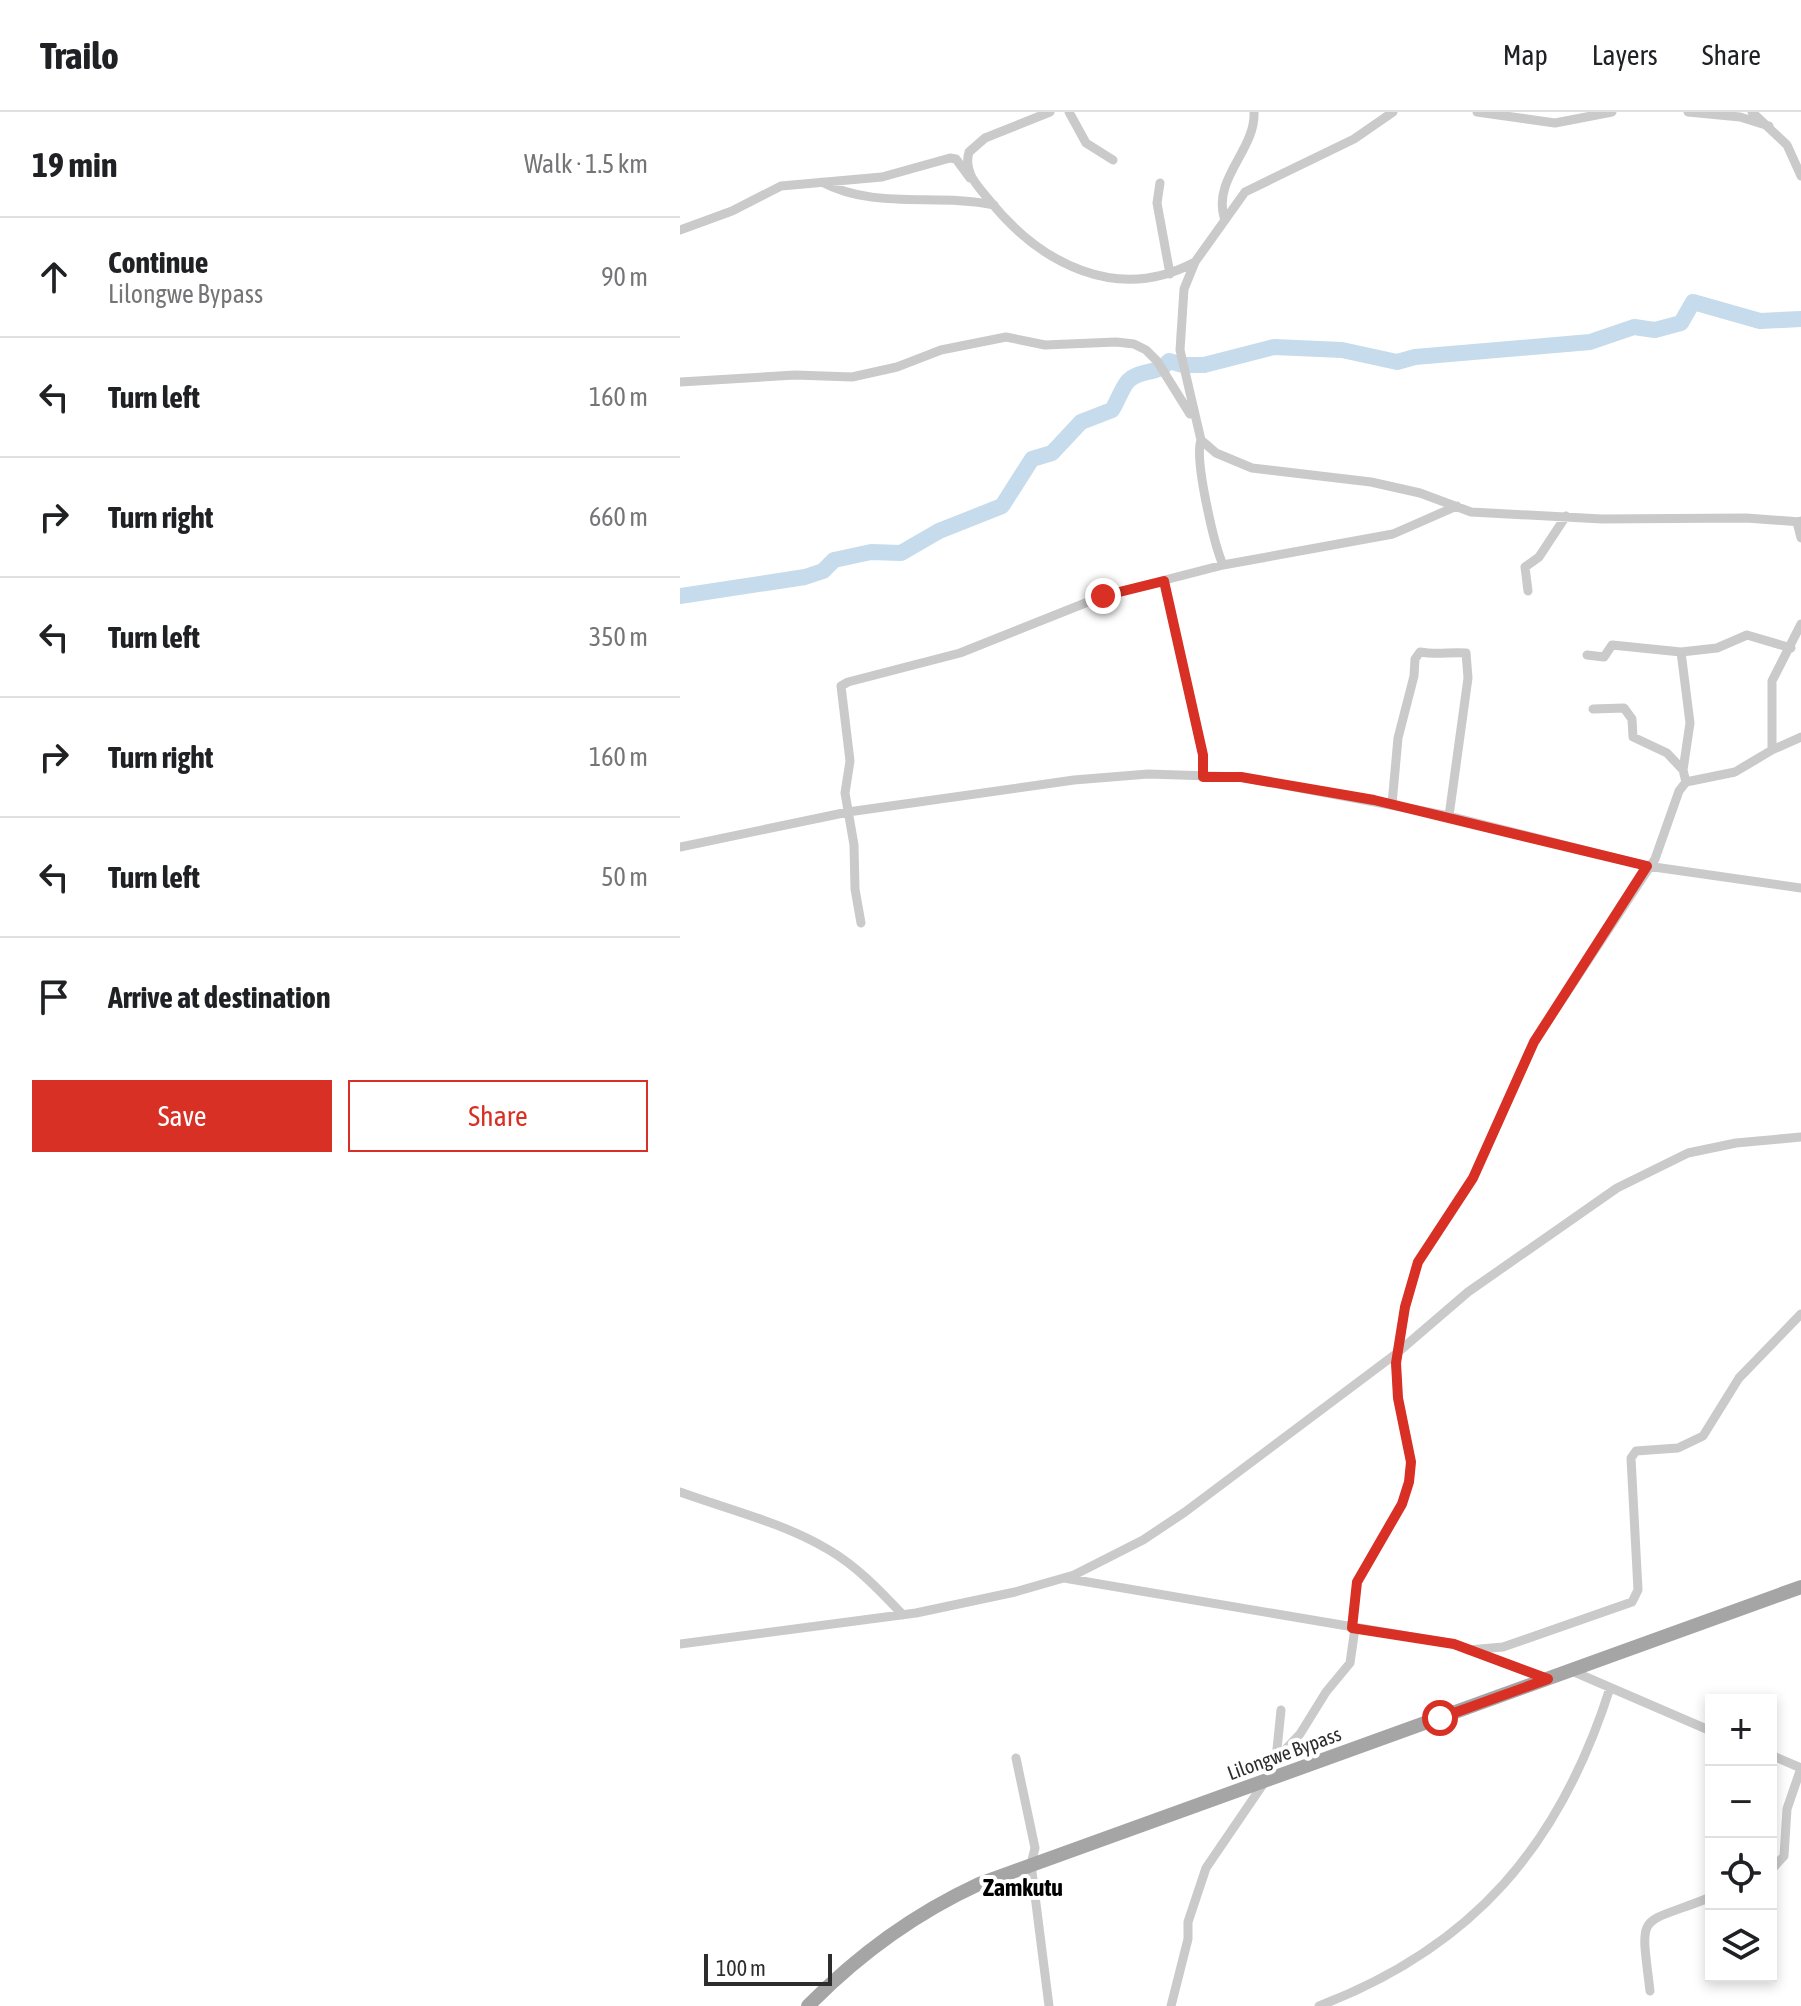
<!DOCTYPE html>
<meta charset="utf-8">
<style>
body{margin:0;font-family:"Asap Condensed",sans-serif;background:#f2f2f2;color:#202124}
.controls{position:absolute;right:24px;bottom:24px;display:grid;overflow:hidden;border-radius:0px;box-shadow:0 4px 12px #0003}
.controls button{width:72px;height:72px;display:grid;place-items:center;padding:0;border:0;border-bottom:2px solid #e0e0e0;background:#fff;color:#202124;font:40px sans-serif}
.scale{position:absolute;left:24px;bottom:20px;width:128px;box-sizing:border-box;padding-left:8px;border:4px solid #2d2d2d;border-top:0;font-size:22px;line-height:28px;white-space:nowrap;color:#2d2d2d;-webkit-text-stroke:6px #fff;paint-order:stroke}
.stop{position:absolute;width:24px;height:24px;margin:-18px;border:6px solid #d93025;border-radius:50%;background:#fff}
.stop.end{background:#d93025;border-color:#fff;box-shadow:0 2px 8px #0008}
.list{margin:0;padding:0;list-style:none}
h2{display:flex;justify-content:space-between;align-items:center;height:104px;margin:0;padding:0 32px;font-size:34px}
h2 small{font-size:26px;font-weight:400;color:#757577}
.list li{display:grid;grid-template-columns:52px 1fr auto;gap:24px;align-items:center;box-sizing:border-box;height:120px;padding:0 32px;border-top:2px solid #e0e0e0}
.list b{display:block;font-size:30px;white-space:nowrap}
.list p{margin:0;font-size:26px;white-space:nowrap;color:#757577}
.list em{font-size:26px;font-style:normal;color:#757577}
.actions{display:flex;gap:16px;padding:24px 32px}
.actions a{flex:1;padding:18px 0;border:2px solid #d93025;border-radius:0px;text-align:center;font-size:28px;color:#d93025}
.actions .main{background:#d93025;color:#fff}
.icon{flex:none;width:44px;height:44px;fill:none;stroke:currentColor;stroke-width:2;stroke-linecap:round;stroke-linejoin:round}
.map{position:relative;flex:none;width:1121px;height:1894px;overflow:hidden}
header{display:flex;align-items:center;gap:48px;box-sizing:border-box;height:112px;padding:0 40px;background:#fff;border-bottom:2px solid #e0e0e0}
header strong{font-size:38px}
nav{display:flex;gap:44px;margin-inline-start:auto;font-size:28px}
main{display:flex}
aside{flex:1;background:#fff}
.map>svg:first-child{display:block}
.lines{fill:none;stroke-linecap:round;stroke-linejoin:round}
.river{stroke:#c6dbeb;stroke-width:16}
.street{stroke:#cacaca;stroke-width:9}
.primary{stroke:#a5a5a5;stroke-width:14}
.route{stroke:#d93025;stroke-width:10}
.labels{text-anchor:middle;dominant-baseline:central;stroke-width:8;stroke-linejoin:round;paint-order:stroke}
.street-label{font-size:20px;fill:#2d2d2d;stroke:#fff}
.quarter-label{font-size:24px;font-weight:bold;fill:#000;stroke:#fff}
</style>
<header>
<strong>Trailo</strong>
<nav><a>Map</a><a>Layers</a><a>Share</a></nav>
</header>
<main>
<aside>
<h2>19 min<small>Walk · 1.5 km</small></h2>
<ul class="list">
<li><svg class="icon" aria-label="ahead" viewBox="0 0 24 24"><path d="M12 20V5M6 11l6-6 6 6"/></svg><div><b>Continue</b><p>Lilongwe Bypass</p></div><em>90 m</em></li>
<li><svg class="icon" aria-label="left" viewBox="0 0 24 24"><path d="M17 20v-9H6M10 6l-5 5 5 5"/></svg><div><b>Turn left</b></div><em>160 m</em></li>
<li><svg class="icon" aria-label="right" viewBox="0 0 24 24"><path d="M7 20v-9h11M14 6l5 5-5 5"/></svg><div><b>Turn right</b></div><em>660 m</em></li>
<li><svg class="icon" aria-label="left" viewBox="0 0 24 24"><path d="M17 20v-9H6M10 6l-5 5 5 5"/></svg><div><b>Turn left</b></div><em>350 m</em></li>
<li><svg class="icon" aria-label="right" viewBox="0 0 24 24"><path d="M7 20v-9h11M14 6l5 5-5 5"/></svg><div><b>Turn right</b></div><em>160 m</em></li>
<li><svg class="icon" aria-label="left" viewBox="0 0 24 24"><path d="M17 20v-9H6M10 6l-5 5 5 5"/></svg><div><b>Turn left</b></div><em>50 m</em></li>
<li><svg class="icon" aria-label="arrive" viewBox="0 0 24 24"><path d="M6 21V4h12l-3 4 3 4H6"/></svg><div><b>Arrive at destination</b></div></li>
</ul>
<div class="actions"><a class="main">Save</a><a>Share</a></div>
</aside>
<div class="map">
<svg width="1121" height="1894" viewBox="0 0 1121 1894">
<rect width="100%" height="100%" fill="#fff"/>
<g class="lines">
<path class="river" d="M0 484 125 465 143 459 154 448 191 440 221 441 259 419 322 394 352 347 372 341 401 310 432 298C437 290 442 276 448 269 460 257 478 263 489 249L503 253H524L594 235 662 238 717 250 735 245 910 230 954 215 975 218 1001 211 1013 190 1080 209 1121 207"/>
<path class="street" d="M370 0 305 26 289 40C283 61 298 74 310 89 360 151 437 192 515 150
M389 0 406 31 433 48
M713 0 674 27 565 80 515 150 504 177 500 238 521 328 536 341 572 356 691 370 740 381 791 400 922 407 1066 406 1121 410
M797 0 875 11 932 0
M1008 0 1060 5 1089 14
M1072 0 1107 33 1121 64
M142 70C194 98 257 81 314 93
M480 71 477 91 490 162
M544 105C533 66 576 37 574 0
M0 118 52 99 101 74 202 65 270 46 276 47 290 66
M0 270 115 263 172 265 217 255 261 238 326 225 365 233 436 230 454 232 466 238 477 249 510 302
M521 328C514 347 534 432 543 453
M1121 409 1117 410 1121 426
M484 469 523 643V665
M848 479 845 455 859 445 886 404
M907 543 924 545 932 533 1001 540
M913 597 944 596 952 607 953 625 987 641 1003 658
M1092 638 1121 625
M1006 670 1003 658 1010 611 1001 540 1037 536 1067 523 1111 536
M712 692 718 626 734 564 735 547 740 540C757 543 769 540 786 541L788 566 769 704
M0 735 168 700 394 668 468 662 561 665 769 704 967 754 1121 776
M181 811 175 777 174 733 165 681 170 649 161 574 168 570 280 541 423 484 543 453 713 422 777 394
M0 1380C50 1398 104 1411 149 1438 178 1455 200 1479 223 1503
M384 1466 774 1532 865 1566
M672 1516 677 1470 722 1392 729 1370 731 1350 718 1286 716 1251 725 1195 738 1150 793 1066 854 930 975 747 999 679 1006 670 1055 660 1092 638V569L1121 512
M0 1532 236 1501 335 1480 394 1463 463 1428 505 1400 717 1241 788 1180 937 1076 1008 1041 1056 1031 1121 1025
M788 1538 823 1535 952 1490 958 1478 951 1346 956 1339 998 1336 1023 1324 1059 1266 1121 1202
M892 1559 1031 1619
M1091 1643 1121 1656
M336 1646 355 1736 351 1752 369 1894
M596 1647 601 1598
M1091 1758 1104 1744 1107 1697 1121 1656
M970 1879C960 1796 957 1815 1031 1785
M491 1894 508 1827V1810L526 1756 586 1668 596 1647 620 1622 646 1580 670 1551 675 1516
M639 1894C794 1835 880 1733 930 1576"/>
<path class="primary" d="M128 1894C178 1843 234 1802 299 1772L1121 1475"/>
</g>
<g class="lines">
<path class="route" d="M423 484 484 469 523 643V665H561L694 688 967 754 854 930 793 1066 738 1150 725 1195 716 1251 718 1286 731 1350 729 1370 722 1392 677 1470 672 1516 774 1532 868 1567 760 1606"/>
</g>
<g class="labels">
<g class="street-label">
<text transform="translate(604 1641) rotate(-20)">Lilongwe Bypass</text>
</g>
<g class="quarter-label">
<text x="343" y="1775">Zamkutu</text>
</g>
</g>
</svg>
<div class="controls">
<button>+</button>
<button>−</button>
<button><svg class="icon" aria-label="locate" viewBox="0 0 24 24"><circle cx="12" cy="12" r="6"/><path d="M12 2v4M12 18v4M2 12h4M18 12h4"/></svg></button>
<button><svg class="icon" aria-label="layers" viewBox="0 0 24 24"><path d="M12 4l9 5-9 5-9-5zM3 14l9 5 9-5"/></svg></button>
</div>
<div class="scale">100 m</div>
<div class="stop" style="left:760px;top:1606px"></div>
<div class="stop end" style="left:423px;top:484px"></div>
</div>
</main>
